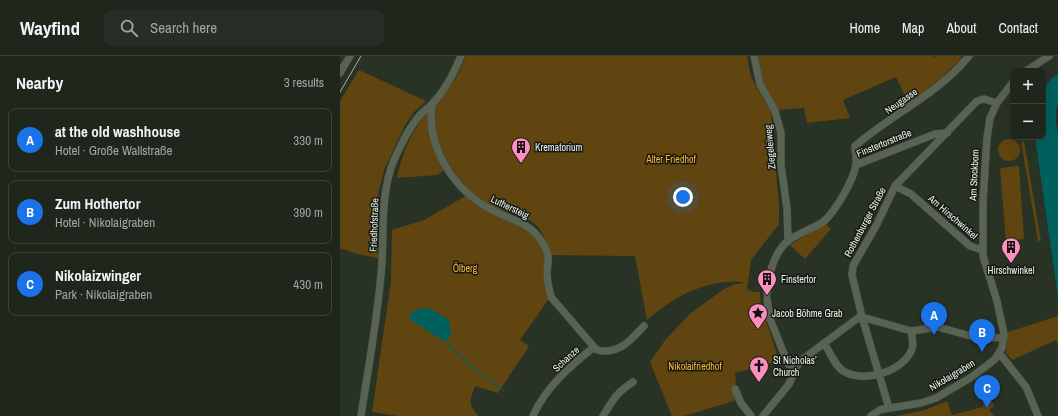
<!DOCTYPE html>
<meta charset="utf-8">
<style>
body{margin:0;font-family:"Archivo Narrow",sans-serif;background:#272e25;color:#f1f3f6}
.controls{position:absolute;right:12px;top:12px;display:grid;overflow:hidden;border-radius:8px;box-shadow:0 4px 16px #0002}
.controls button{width:36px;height:36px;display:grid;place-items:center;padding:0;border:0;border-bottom:1px solid #3c433b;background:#1f261c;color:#f1f3f6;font:20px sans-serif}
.you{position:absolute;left:343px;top:141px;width:14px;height:14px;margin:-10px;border:3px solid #fff;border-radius:50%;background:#1a73e8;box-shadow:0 0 0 6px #1a73e833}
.badge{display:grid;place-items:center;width:26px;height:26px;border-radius:50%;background:#1a73e8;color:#fff;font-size:13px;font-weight:700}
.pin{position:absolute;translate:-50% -33px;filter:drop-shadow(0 1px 2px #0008)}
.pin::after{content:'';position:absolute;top:21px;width:14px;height:12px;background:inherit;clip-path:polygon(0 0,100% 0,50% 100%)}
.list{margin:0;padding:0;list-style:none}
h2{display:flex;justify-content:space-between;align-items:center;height:52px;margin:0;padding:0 16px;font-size:17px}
h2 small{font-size:13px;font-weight:400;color:#a1a5a3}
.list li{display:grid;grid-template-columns:26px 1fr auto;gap:12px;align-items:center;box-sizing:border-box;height:64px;margin:0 8px 8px;padding:0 8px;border:1px solid #3c433b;border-radius:8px}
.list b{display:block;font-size:15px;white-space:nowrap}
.list p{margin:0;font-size:13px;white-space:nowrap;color:#a1a5a3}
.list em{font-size:13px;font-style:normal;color:#a1a5a3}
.icon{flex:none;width:22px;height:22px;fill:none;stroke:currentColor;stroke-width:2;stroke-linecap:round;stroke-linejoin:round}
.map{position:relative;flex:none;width:718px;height:360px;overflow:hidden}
header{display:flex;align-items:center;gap:24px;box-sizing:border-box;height:56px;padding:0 20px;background:#1f261c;border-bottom:1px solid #3c433b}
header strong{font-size:19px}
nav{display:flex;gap:22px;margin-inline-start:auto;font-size:14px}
.search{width:280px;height:36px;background:#272e25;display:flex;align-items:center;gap:10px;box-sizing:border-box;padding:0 14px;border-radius:8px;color:#a1a5a3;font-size:15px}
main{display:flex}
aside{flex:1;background:#1f261c}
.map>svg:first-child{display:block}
.green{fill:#614510}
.water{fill:#00605e}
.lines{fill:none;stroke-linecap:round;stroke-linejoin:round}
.stream{stroke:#00605e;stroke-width:1.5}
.minor-casing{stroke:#474e42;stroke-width:8}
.minor{stroke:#596354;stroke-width:7}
.tram{stroke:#a7afa4;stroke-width:1}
.labels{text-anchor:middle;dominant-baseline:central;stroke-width:3;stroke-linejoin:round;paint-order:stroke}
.street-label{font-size:10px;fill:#edf4eb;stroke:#151913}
.poi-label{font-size:10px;fill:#edf4eb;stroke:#151913;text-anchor:start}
.park-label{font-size:10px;fill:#feb936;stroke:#151913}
</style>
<header>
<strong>Wayfind</strong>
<div class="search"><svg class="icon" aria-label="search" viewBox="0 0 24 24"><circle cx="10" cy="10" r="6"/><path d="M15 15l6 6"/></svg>Search here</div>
<nav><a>Home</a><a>Map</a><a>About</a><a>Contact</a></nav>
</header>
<main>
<aside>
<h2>Nearby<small>3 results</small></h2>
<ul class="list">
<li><span class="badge">A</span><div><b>at the old washhouse</b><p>Hotel · Große Wallstraße</p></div><em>330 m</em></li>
<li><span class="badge">B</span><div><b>Zum Hothertor</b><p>Hotel · Nikolaigraben</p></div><em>390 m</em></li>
<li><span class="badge">C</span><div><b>Nikolaizwinger</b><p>Park · Nikolaigraben</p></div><em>430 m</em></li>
</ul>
</aside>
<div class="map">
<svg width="718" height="360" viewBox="0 0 718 360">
<rect width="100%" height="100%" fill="#293325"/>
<path class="green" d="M126 0H407L411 21 431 56 439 150V168L411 204 407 234 415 236H420L421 249 439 305 395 317 397 344 344 360H332L310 306 326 283 351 257 384 233 396 228 405 227C395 224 389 226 378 227 347 233 330 245 307 264L295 200 209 199C207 189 204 176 196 169 185 158 165 157 151 150 121 135 89 87 95 52 96 44 109 32 114 25 119 17 122 8 126 0Z
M417 0H593L594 1 598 0H620L622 2 600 23 569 48 556 21 503 44 510 62 467 67 464 52 436 54 420 21Z
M19 14 86 45 74 56 65 69 44 114 38 139V202L17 198 0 192V45Z
M90 52 89 62 106 113 97 119 57 122C62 96 73 72 90 52Z
M658 94a11 11 0 1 1 22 0a11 11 0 1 1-22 0Z
M684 85 701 185H698L681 86Z
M679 110 684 183 666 185 660 112Z
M127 139 188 171 207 199 208 244 180 284 189 290 158 337 135 330C130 344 127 349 139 360H58L32 356 51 225 52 174 84 164Z
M485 167 491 173 465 203 450 189Z
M718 260V288L716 284 672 304 666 297 668 276Z
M647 343 651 344 653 347 654 350 649 354 654 360H556L585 354 607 345 612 359 643 351 644 345Z"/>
<path class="water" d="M718 18V47L716 54V67L718 77V241L695 81H703V34L712 22Z
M85 252 91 253 109 264 111 277 108 283 102 284 69 263C71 254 77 254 85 252Z"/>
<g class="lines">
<path class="stream" d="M105 284 112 293
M113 294 131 310 164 335"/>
<g class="minor-casing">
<path id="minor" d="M414 0 420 28 435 55 441 77V109L447 152 448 185
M686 15 709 0
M0 17 10 0
M92 49C86 92 115 136 154 155 169 163 190 167 200 183 203 187 207 194 208 199 209 204 207 212 207 217 207 225 209 233 211 241L254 291
M516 109 595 78 607 77
M555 130 571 138 630 190 642 194
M427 237C428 220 434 196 448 185 458 177 472 173 483 166 495 156 514 124 516 108 517 102 515 96 515 90 552 58 597 39 629 0
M427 243 430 263 448 308 455 314
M484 287C490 296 495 311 505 316 526 327 564 315 572 293 574 287 572 281 571 275
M660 298 686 331 698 360
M395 333 401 347 411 360
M549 352 522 261 512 219 513 210 537 168 555 130 637 45 644 43 657 47
M21 360C28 313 37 266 41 218 45 180 39 140 54 104 61 89 69 71 80 59 83 55 88 53 91 49 105 35 114 17 121 0
M193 360C205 332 230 310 254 291 257 295 260 295 265 295 283 295 293 281 304 270
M263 360C273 344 276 337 293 326
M423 360 449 328 459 306 518 262 522 261 571 275 598 271 634 281 664 282
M531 360 540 354 544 353 581 347 596 342 630 322 649 308 655 303 662 292 664 278 657 245 643 200V146L647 82 650 62 657 47 673 26"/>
</g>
<use href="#minor" class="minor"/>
<path class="tram" d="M0 36 21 0"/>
</g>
<defs>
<g id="building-pin" transform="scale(1)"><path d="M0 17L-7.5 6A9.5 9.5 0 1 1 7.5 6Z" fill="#fd8ebf" stroke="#151913"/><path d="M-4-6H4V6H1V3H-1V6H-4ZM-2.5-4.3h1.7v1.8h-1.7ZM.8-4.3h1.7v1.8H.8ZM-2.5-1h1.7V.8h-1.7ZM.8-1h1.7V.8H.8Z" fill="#111"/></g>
<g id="sight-pin" transform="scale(1)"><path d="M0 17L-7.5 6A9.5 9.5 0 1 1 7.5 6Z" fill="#fd8ebf" stroke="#151913"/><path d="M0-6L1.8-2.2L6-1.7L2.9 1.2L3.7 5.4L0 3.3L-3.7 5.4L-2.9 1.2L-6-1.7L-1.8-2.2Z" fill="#111"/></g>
<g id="church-pin" transform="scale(1)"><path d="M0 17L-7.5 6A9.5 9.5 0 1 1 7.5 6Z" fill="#fd8ebf" stroke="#151913"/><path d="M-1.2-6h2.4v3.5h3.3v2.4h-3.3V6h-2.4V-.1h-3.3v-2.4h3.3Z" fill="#111"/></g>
</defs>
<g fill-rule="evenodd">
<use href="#building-pin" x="181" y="91"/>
<use href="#building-pin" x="671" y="191"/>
<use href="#building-pin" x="427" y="223"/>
<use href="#sight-pin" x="418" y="257"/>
<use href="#church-pin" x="419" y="310"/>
</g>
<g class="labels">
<g class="street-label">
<text transform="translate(561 45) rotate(-35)">Neugasse</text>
<text transform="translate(544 87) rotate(-22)">Finstertorstraße</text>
<text transform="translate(430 91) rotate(-95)">Ziegeleiweg</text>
<text transform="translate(634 119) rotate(-87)">Am Stockborn</text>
<text transform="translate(170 151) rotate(26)">Luthersteig</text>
<text transform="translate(613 161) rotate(41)">Am Hirschwinkel</text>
<text transform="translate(525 166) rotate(-62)">Rothenburger Straße</text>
<text transform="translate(34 169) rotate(-88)">Friedhofstraße</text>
<text transform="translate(226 303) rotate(-43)">Schanze</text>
<text transform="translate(612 319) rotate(-31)">Nikolaigraben</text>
</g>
<g class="poi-label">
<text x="195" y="91">Krematorium</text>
<text x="671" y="214" text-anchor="middle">Hirschwinkel</text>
<text x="441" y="223">Finstertor</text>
<text x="432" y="257">Jacob Böhme Grab</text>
<text x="433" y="304">St Nicholas’<tspan x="433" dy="12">Church</tspan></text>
</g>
<g class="park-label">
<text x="331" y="103">Alter Friedhof</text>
<text x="125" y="212">Ölberg</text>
<text x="355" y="310">Nikolaifriedhof</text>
</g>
</g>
</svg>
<div class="controls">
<button>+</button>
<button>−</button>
</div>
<div class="you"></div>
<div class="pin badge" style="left:594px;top:279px">A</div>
<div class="pin badge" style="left:642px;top:296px">B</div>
<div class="pin badge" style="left:647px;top:352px">C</div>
</div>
</main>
